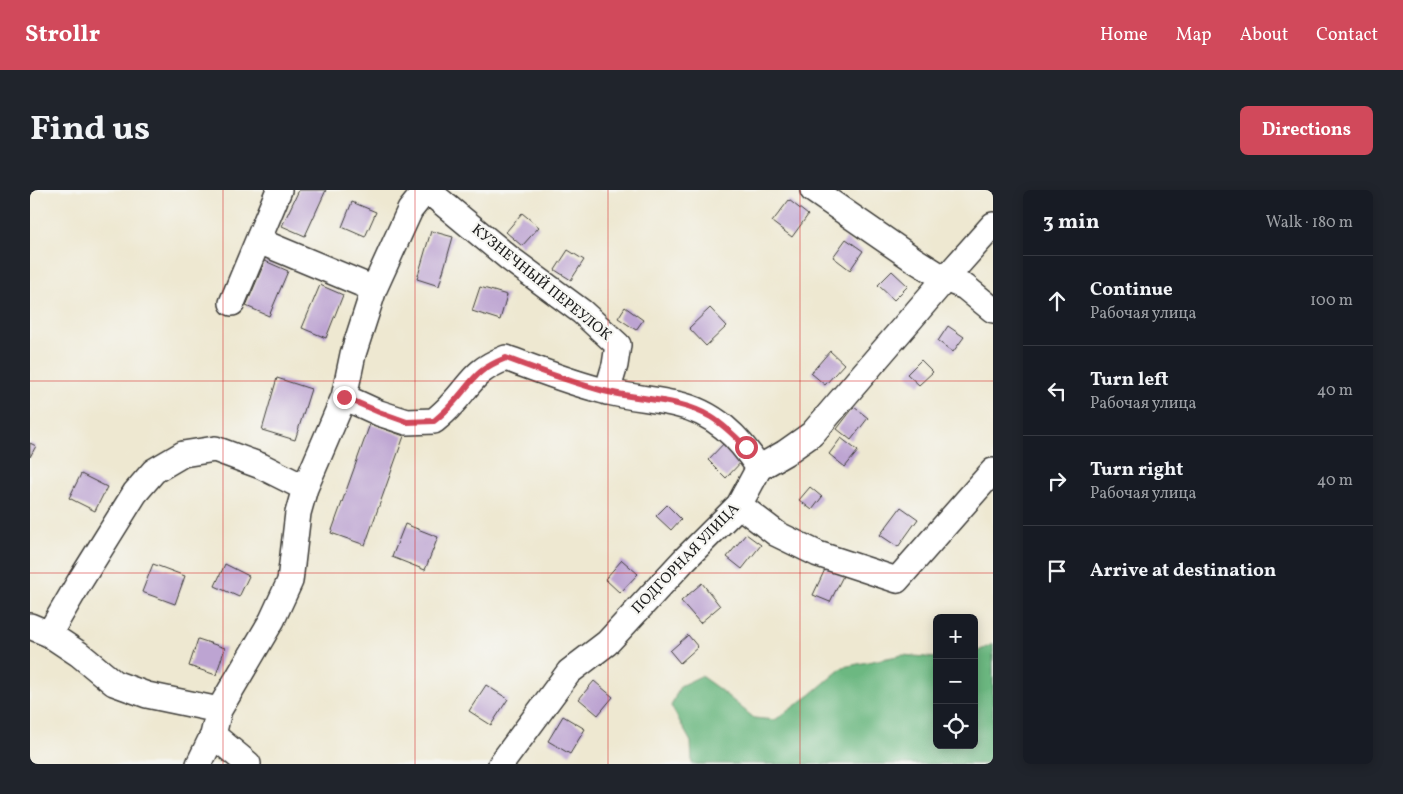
<!DOCTYPE html>
<meta charset="utf-8">
<style>
body{margin:0;font-family:Vollkorn,serif;background:#20242c;color:#f1f3f6}
.controls{position:absolute;right:15px;bottom:15px;display:grid;overflow:hidden;border-radius:8px;box-shadow:0 2px 12px #0003}
.controls button{width:45px;height:45px;display:grid;place-items:center;padding:0;border:0;border-bottom:1px solid #363941;background:#171b24;color:#f1f3f6;font:25px sans-serif}
.stop{position:absolute;width:15px;height:15px;margin:-11px;border:4px solid #d1495b;border-radius:50%;background:#fff}
.stop.end{background:#d1495b;border-color:#fff;box-shadow:0 1px 5px #0008}
.list{margin:0;padding:0;list-style:none}
h2{display:flex;justify-content:space-between;align-items:center;height:65px;margin:0;padding:0 20px;font-size:21px}
h2 small{font-size:16px;font-weight:400;color:#9ea1a6}
.list li{display:grid;grid-template-columns:32px 1fr auto;gap:15px;align-items:center;box-sizing:border-box;height:90px;padding:0 20px;border-top:1px solid #363941}
.list b{display:block;font-size:19px;white-space:nowrap}
.list p{margin:0;font-size:16px;white-space:nowrap;color:#9ea1a6}
.list em{font-size:16px;font-style:normal;color:#9ea1a6}
.icon{flex:none;width:28px;height:28px;fill:none;stroke:currentColor;stroke-width:2;stroke-linecap:round;stroke-linejoin:round}
.map{position:relative;flex:none;width:963px;height:574px;overflow:hidden;border-radius:8px}
header{display:flex;align-items:center;gap:30px;box-sizing:border-box;height:70px;padding:0 25px;background:#d1495b;color:#fff}
header strong{font-size:24px}
nav{display:flex;gap:28px;margin-inline-start:auto;font-size:18px}
.intro{display:flex;align-items:center;justify-content:space-between;box-sizing:border-box;height:120px;padding:0 30px}
h1{margin:0;font-size:35px}
.button{padding:12px 22px;border-radius:8px;background:#d1495b;color:#fff;font-size:18px;font-weight:700}
main{display:flex;gap:30px;padding:0 30px}
aside{flex:1;background:#171b24;border-radius:8px;box-shadow:0 2px 12px #0003}
.map>svg:first-child{display:block}
.forest{fill:#6cb881;stroke:#446a4e}
.building{fill:#bda4d2}
.lines{fill:none;stroke-linecap:round;stroke-linejoin:round}
.minor-casing{stroke:#3c3b37;stroke-width:28}
.minor{stroke:#fff;stroke-width:25}
.route{stroke:#d1495b;stroke-width:6}
.grid{fill:none;stroke:#d62828;stroke-width:1;stroke-opacity:0.55}
.labels{text-anchor:middle;dominant-baseline:central;stroke-width:4.5;stroke-linejoin:round;paint-order:stroke}
.street-label{font-size:15px;fill:#1c1c1c;stroke:#f6f6f2}
</style>
<header>
<strong>Strollr</strong>
<nav><a>Home</a><a>Map</a><a>About</a><a>Contact</a></nav>
</header>
<div class="intro"><h1>Find us</h1><a class="button">Directions</a></div>
<main>
<div class="map">
<svg width="963" height="574" viewBox="0 0 963 574">
<rect width="100%" height="100%" fill="#f6f6f2"/>
<filter id="ink" filterUnits="userSpaceOnUse"><feTurbulence type="fractalNoise" baseFrequency=".02" numOctaves="2"/><feDisplacementMap in="SourceGraphic" scale="10" xChannelSelector="R" yChannelSelector="G"/><feConvolveMatrix kernelMatrix="1 2 1 2 8 2 1 2 1" color-interpolation-filters="sRGB"/></filter>
<filter id="wash" filterUnits="userSpaceOnUse"><feTurbulence type="fractalNoise" baseFrequency=".0096" numOctaves="4" result="noise"/><feDisplacementMap in="SourceGraphic" scale="20" xChannelSelector="R" yChannelSelector="G"/><feGaussianBlur stdDeviation="1.12" result="paint"/><feColorMatrix in="noise" values="0 0 0 0 0 0 0 0 0 0 0 0 0 0 0 0 0 1.4 0 .05"/><feComposite in="paint" operator="in"/></filter>
<g filter="url(#wash)">
<rect width="100%" height="100%" fill="#eee8d1"/>
<path class="forest" d="M963 454V574H662L661 552 641 516 650 496 671 486 689 499 724 528 745 530 780 505 813 477 872 465 907 468V555H944V463Z"/>
<g id="blocks">
<path class="building" d="M269 0H296L275 46 252 36Z
M759 10 778 25 762 47 742 32Z
M322 12 346 22 335 47 312 37Z
M492 23 509 37 492 56 476 42Z
M401 41 423 47 409 96 387 89Z
M816 49 833 61 820 80 803 67Z
M538 60 554 70 541 90 525 80Z
M235 71 258 81 239 126 216 116Z
M862 81 878 96 864 110 848 95Z
M290 95 313 105 296 148 272 138Z
M450 97 477 105 470 130 442 121Z
M595 117 613 130 606 140 588 128Z
M680 118 697 136 676 156 659 138Z
M918 136 934 147 923 162 908 151Z
M800 161 814 174 795 195 781 183Z
M891 170 903 182 889 195 877 184Z
M247 188 281 199 265 250 232 240Z
M824 217 838 228 821 250 807 239Z
M340 234 374 246 335 355 301 343Z
M811 248 828 261 815 277 799 264Z
M698 249 716 267 696 288 678 270Z
M0 253 6 256 0 267Z
M51 284 77 297 65 321 39 308Z
M780 297 792 307 782 320 769 310Z
M637 315 651 329 641 340 626 326Z
M871 317 888 329 868 357 850 345Z
M375 334 408 347 395 380 362 367Z
M716 344 731 355 712 379 697 367Z
M592 370 608 384 590 403 575 389Z
M123 374 155 386 145 414 112 402Z
M195 374 219 386 209 407 185 396Z
M797 375 814 384 800 412 783 405Z
M672 393 690 416 670 433 651 411Z
M658 445 668 457 650 473 640 461Z
M168 449 195 458 186 485 159 476Z
M564 491 583 507 568 525 549 509Z
M456 495 478 509 461 535 439 521Z
M533 526 555 539 540 564 518 551Z"/>
</g>
</g>
<g filter="url(#ink)">
<use href="#blocks" fill-opacity="0" stroke="#3c3b37" stroke-width="1"/>
<g class="lines">
<g class="minor-casing">
<path id="minor" d="M397 0 479 68 552 122 588 155 585 175 577 202
M783 0 883 69 915 89 935 97 963 120
M229 51 344 99
M202 113 249 0
M314 207 349 223 377 232 404 231C410 226 416 221 421 215 443 192 443 181 476 168 509 180 541 193 574 201 598 207 623 209 646 214 684 222 709 247 729 278
M709 315 747 344 788 364 867 390 963 281
M0 436 19 444 49 464 84 493 117 505 189 520 242 430 260 391 268 323 275 298 314 207 323 164 344 99 380 20 396 0
M19 444 50 391 105 303 124 281 153 264 185 259 231 276 275 298
M183 545 218 574
M169 574 183 545 189 520
M471 574 539 482 577 453 654 370 709 315 729 278 755 263 782 244 915 89 963 35"/>
</g>
<use href="#minor" class="minor"/>
</g>
</g>
<g class="lines" filter="url(#ink)">
<path class="route" d="M314 207 349 222 377 232 404 231C410 226 416 221 421 215 443 192 443 181 476 168 508 180 540 192 574 201 609 210 649 208 681 227 694 235 705 246 716 257"/>
</g>
<path class="grid" d="M193 0V574M385 0V574M578 0V574M770 0V574M0 191H963M0 383H963"/>
<g class="labels">
<g class="street-label">
<text transform="translate(511 93) rotate(39)">КУЗНЕЧНЫЙ ПЕРЕУЛОК</text>
<text transform="translate(656 369) rotate(-46)">ПОДГОРНАЯ УЛИЦА</text>
</g>
</g>
</svg>
<div class="controls">
<button>+</button>
<button>−</button>
<button><svg class="icon" aria-label="locate" viewBox="0 0 24 24"><circle cx="12" cy="12" r="6"/><path d="M12 2v4M12 18v4M2 12h4M18 12h4"/></svg></button>
</div>
<div class="stop" style="left:716px;top:257px"></div>
<div class="stop end" style="left:314px;top:207px"></div>
</div>
<aside>
<h2>3 min<small>Walk · 180 m</small></h2>
<ul class="list">
<li><svg class="icon" aria-label="ahead" viewBox="0 0 24 24"><path d="M12 20V5M6 11l6-6 6 6"/></svg><div><b>Continue</b><p>Рабочая улица</p></div><em>100 m</em></li>
<li><svg class="icon" aria-label="left" viewBox="0 0 24 24"><path d="M17 20v-9H6M10 6l-5 5 5 5"/></svg><div><b>Turn left</b><p>Рабочая улица</p></div><em>40 m</em></li>
<li><svg class="icon" aria-label="right" viewBox="0 0 24 24"><path d="M7 20v-9h11M14 6l5 5-5 5"/></svg><div><b>Turn right</b><p>Рабочая улица</p></div><em>40 m</em></li>
<li><svg class="icon" aria-label="arrive" viewBox="0 0 24 24"><path d="M6 21V4h12l-3 4 3 4H6"/></svg><div><b>Arrive at destination</b></div></li>
</ul>
</aside>
</main>
